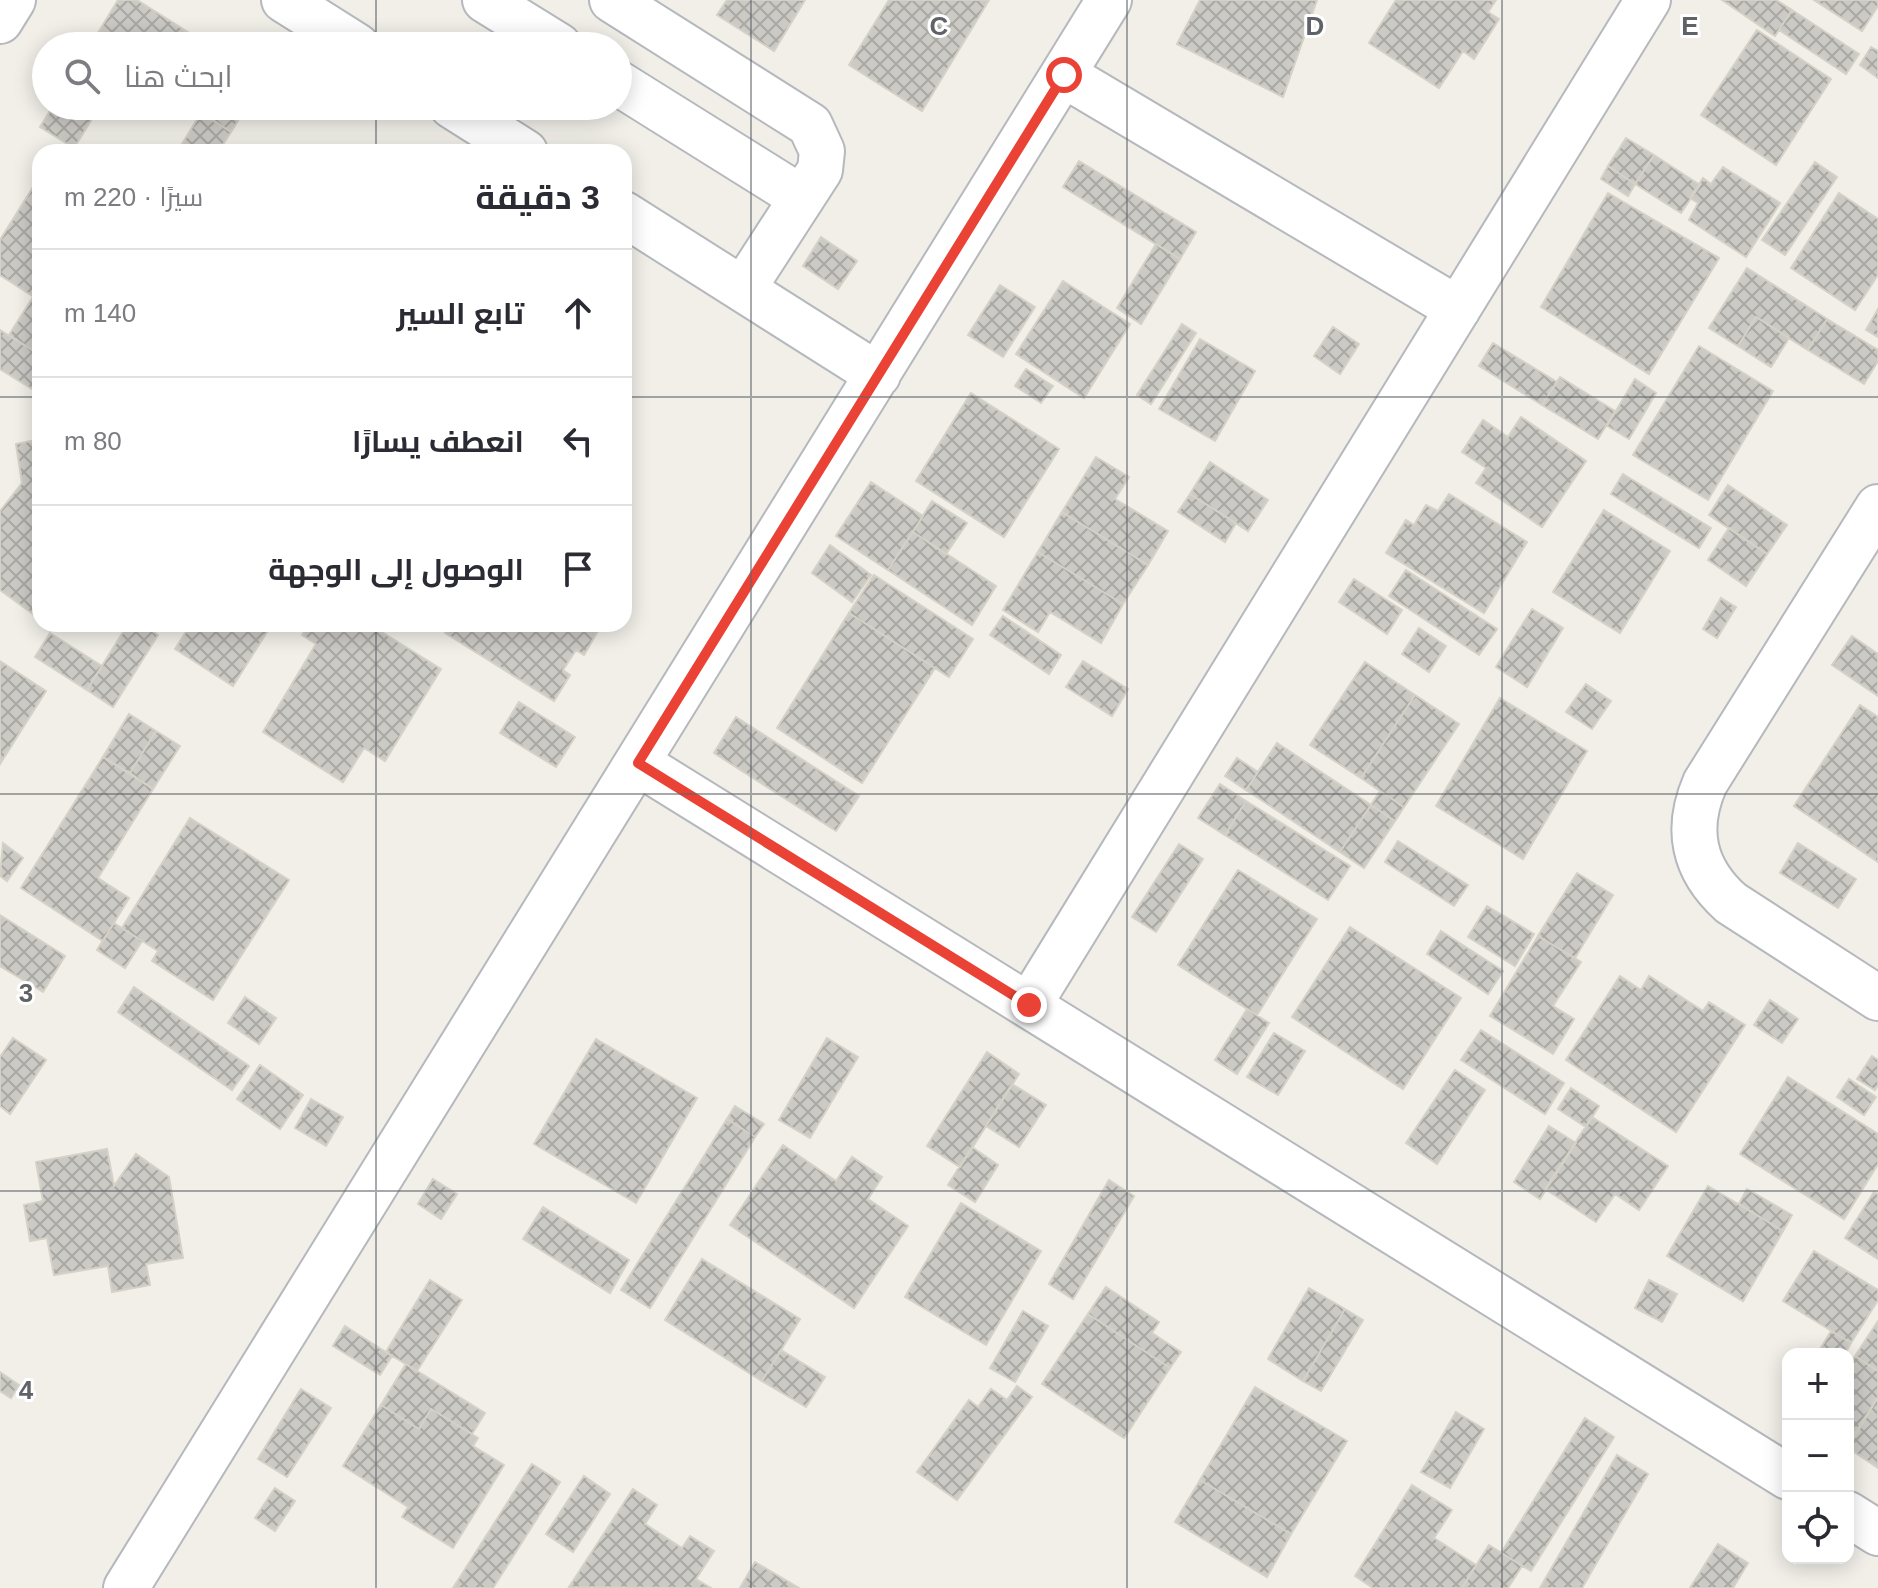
<!DOCTYPE html>
<html lang="ar">
<meta charset="utf-8">
<style>
body{margin:0;font-family:Arial,Cairo,sans-serif;background:#f7f7f7;color:#2b2b33;direction:rtl}
.controls{position:absolute;right:24px;bottom:24px;display:grid;overflow:hidden;border-radius:16px;box-shadow:0 4px 20px #0003}
.controls button{width:72px;height:72px;display:grid;place-items:center;padding:0;border:0;border-bottom:2px solid #e1e1e2;background:#fff;color:#2b2b33;font:40px sans-serif}
.stop{position:absolute;width:24px;height:24px;margin:-18px;border:6px solid #ea4335;border-radius:50%;background:#fff}
.stop.end{background:#ea4335;border-color:#fff;box-shadow:0 2px 8px #0008}
.list{margin:0;padding:0;list-style:none}
h2{display:flex;justify-content:space-between;align-items:center;height:104px;margin:0;padding:0 32px;font-size:34px}
h2 small{font-size:26px;font-weight:400;color:#7c7c81}
.list li{display:grid;grid-template-columns:52px 1fr auto;gap:24px;align-items:center;box-sizing:border-box;height:128px;padding:0 32px;border-top:2px solid #e1e1e2}
.list b{display:block;font-size:30px;white-space:nowrap}
.list em{font-size:26px;font-style:normal;color:#7c7c81}
.icon{flex:none;width:44px;height:44px;fill:none;stroke:currentColor;stroke-width:2;stroke-linecap:round;stroke-linejoin:round}
.map{position:relative;flex:none;width:1878px;height:1588px;overflow:hidden;direction:ltr}
.search{position:absolute;background:#fff;box-shadow:0 4px 20px #0003;left:32px;top:32px;width:600px;height:88px;display:flex;align-items:center;gap:20px;box-sizing:border-box;padding:0 28px;border-radius:44px;color:#7c7c81;font-size:30px}
.panel{position:absolute;background:#fff;box-shadow:0 4px 20px #0003;left:32px;top:144px;width:600px;height:488px;border-radius:24px;direction:rtl}
.map>svg:first-child{display:block}
.building{fill:url(#building-cross-hatch);stroke:#d6d1c6;stroke-width:2}
.lines{fill:none;stroke-linecap:round;stroke-linejoin:round}
.minor-casing{stroke:#b5b8bc;stroke-width:48}
.minor{stroke:#fff;stroke-width:44}
.route{stroke:#ea4335;stroke-width:10}
.grid{fill:none;stroke:#5f6368;stroke-width:2;stroke-opacity:0.55}
.grid-label{font-size:26px;text-anchor:middle;font-weight:bold;fill:#5f6368;stroke:#fff;stroke-width:6;stroke-linejoin:round;paint-order:stroke}
</style>
<div class="map">
<svg width="1878" height="1588" viewBox="0 0 1878 1588">
<defs>
<pattern id="building-cross-hatch" width="8" height="8" patternUnits="userSpaceOnUse" patternTransform="scale(2)"><rect width="8" height="8" fill="#cccac5"/><path d="M0 0l8 8M0 8l8-8" fill="none" stroke="#a9a8a4"/></pattern>
</defs>
<rect width="100%" height="100%" fill="#f1efe8"/>
<path class="building" d="M118 0H137L210 46H151L141 40 137 46H90Z
M727 0H805L774 51 717 15Z
M889 0H989L922 111 849 65Z
M1200 0H1317L1283 97 1177 44Z
M1396 0H1496L1488 12 1499 19 1474 59 1463 51 1439 88 1369 43Z
M1722 0H1776L1792 10 1775 36Z
M1814 0H1878V6L1862 31Z
M1792 10 1859 54 1846 74 1779 30Z
M1757 30 1831 79 1776 165 1701 115Z
M1871 47 1878 51V78L1860 65Z
M53 106H100L74 148 40 127Z
M192 106H247L231 132Z
M201 113 231 132 218 152H177Z
M1626 138 1654 155 1635 184 1608 166Z
M1654 155 1700 185 1681 213 1635 184Z
M1079 161 1196 232 1180 259 1063 187Z
M1815 162 1837 177 1785 255 1762 240Z
M1608 166 1635 184 1628 196 1601 179Z
M1723 167 1780 203 1746 257 1689 220 1698 203 1690 198 1703 178 1711 184Z
M35 184 40 188V301L0 275V240Z
M1608 193 1719 258 1649 374 1541 307Z
M1839 193 1878 219V275L1855 310 1791 268Z
M821 237 857 261 838 289 803 266Z
M1156 244 1180 259 1141 324 1117 308Z
M1747 268 1827 319 1808 350 1756 317 1738 346 1709 328Z
M1063 281 1130 324 1084 398 1016 354Z
M1000 285 1035 307 1003 357 968 335Z
M33 297 40 301V355L9 335Z
M1878 309V337L1866 330Z
M1756 317 1789 338 1771 367 1738 346Z
M1827 319 1878 350V361L1864 384 1808 350Z
M1182 324 1196 333 1151 404 1137 395Z
M1333 327 1359 344 1340 374 1314 356Z
M0 330 40 355V394L0 369Z
M1200 339 1255 371 1215 441 1159 409Z
M1493 343 1557 382 1542 405 1479 366Z
M1699 346 1773 391 1708 500 1633 455Z
M1026 369 1053 386 1041 403 1015 386Z
M1560 377 1615 411 1598 439 1542 405Z
M1635 379 1656 393 1629 439 1607 426Z
M971 393 1059 449 1004 537 916 481Z
M1521 417 1586 461 1542 527 1476 483 1486 468 1462 452 1483 420 1508 437Z
M40 439V619L0 590V511L22 483 16 444Z
M1096 457 1129 477 1115 499 1168 531 1148 565 1062 512Z
M1210 462 1268 500 1248 531 1190 494Z
M1623 474 1711 528 1699 548 1611 494Z
M871 482 923 516 888 570 836 536Z
M1728 485 1787 525 1767 554 1709 515Z
M1190 494 1236 523 1225 542 1178 512Z
M1449 494 1527 542 1484 613 1386 553 1406 520 1414 525 1426 505 1438 511Z
M932 501 967 523 946 554 913 532Z
M1604 510 1670 551 1620 633 1553 592Z
M1062 512 1148 565 1123 604 1038 552Z
M1729 528 1767 554 1746 586 1708 560Z
M913 532 996 586 972 625 888 570Z
M830 545 871 575 852 602 812 573Z
M1038 552 1123 604 1101 643 1050 612 1038 632 1003 610Z
M1406 570 1497 629 1479 655 1389 596Z
M874 575 973 639 949 677 849 613Z
M1354 579 1402 610 1387 634 1339 602Z
M1721 598 1736 607 1717 638 1703 629Z
M1532 609 1563 628 1527 687 1496 667Z
M849 613 935 668 862 783 777 728Z
M1003 616 1061 655 1049 674 990 635Z
M128 624H142L158 635 113 707 87 690Z
M191 624H272L233 686 175 649Z
M309 624H369L441 669 385 761 364 748 343 782 263 732 316 644 302 635Z
M450 624H602L584 655 576 650 563 670 570 675 554 701 445 633Z
M1419 628 1446 646 1429 672 1402 654Z
M50 633 102 666 87 690 35 657Z
M1852 636 1878 654V696L1832 665Z
M0 661 46 691 0 764Z
M1083 661 1128 689 1112 716 1066 687Z
M1365 662 1415 695 1361 778 1310 745Z
M1586 684 1611 701 1592 729 1566 712Z
M1415 695 1459 724 1404 807 1361 778Z
M1500 698 1587 751 1523 859 1436 806Z
M519 702 575 737 556 767 500 733Z
M1860 705 1878 717V862L1794 806Z
M129 714 156 731 130 773 103 757Z
M736 717 859 796 836 831 714 753Z
M156 731 180 746 153 789 130 773Z
M1277 743 1371 805 1340 852 1246 790Z
M103 757 153 789 98 878 129 898 103 941 21 888Z
M1237 758 1258 772 1246 790 1225 776Z
M1220 784 1246 801 1225 835 1198 818Z
M1380 791 1404 807 1395 821 1371 805Z
M1246 801 1350 866 1328 900 1225 835Z
M1371 805 1395 821 1364 868 1340 852Z
M190 818 289 880 213 1000 152 961 158 951 122 928Z
M1398 841 1468 885 1454 906 1385 862Z
M3 843 23 858 7 881 0 876Z
M1798 843 1856 879 1838 908 1780 873Z
M1179 844 1203 859 1156 932 1132 917Z
M1238 870 1317 919 1257 1015 1178 965Z
M1577 873 1613 895 1575 958 1538 936Z
M1487 906 1534 934 1515 966 1468 937Z
M0 915 65 956 43 992 0 966Z
M114 923 142 941 125 968 97 950Z
M1350 927 1461 998 1403 1089 1292 1017Z
M1441 931 1503 971 1488 994 1427 954Z
M1538 936 1581 962 1553 1006 1574 1019 1553 1054 1490 1016Z
M1620 976 1641 990 1649 976 1703 1011 1709 1002 1745 1025 1676 1132 1566 1060Z
M134 987 249 1066 232 1090 118 1012Z
M245 997 276 1018 259 1044 228 1023Z
M1770 1000 1798 1019 1782 1043 1754 1025Z
M1247 1009 1269 1023 1237 1074 1215 1060Z
M1481 1030 1564 1083 1545 1114 1461 1060Z
M1274 1033 1305 1051 1278 1095 1247 1077Z
M13 1038 46 1060 10 1114 0 1106V1057Z
M827 1038 858 1057 810 1138 779 1120Z
M596 1039 697 1098 636 1203 534 1144Z
M987 1052 1019 1074 960 1167 927 1146Z
M1872 1056 1878 1060V1085L1875 1090 1857 1079Z
M260 1065 303 1095 280 1129 237 1099Z
M1455 1070 1485 1090 1437 1164 1406 1143Z
M1788 1077 1878 1134V1164L1844 1219 1740 1154Z
M1849 1079 1876 1097 1864 1115 1837 1097Z
M1012 1084 1046 1105 1019 1147 986 1126Z
M1571 1088 1599 1106 1586 1127 1558 1109Z
M311 1099 343 1117 326 1146 295 1128Z
M735 1106 764 1124 755 1137 727 1119Z
M1592 1117 1668 1166 1639 1210 1615 1194 1596 1222 1545 1189Z
M727 1119 755 1137 650 1308 621 1290Z
M1549 1126 1576 1143 1540 1199 1514 1182Z
M783 1145 836 1181 852 1157 882 1177 868 1199 908 1226 854 1308 730 1225Z
M972 1147 998 1165 975 1202 948 1185Z
M107 1149 114 1186 136 1154 169 1177 183 1258 146 1264 150 1285 112 1292 108 1266 54 1275 47 1238 30 1241 24 1205 43 1201 36 1162Z
M433 1179 457 1194 441 1219 418 1204Z
M1109 1180 1134 1196 1073 1299 1049 1284Z
M1708 1186 1783 1231 1743 1301 1667 1256Z
M1747 1189 1792 1215 1783 1231 1739 1204Z
M1874 1192 1878 1194V1259L1845 1238Z
M961 1203 1041 1251 986 1345 905 1297Z
M543 1207 629 1260 610 1293 523 1239Z
M1814 1251 1878 1290V1300L1851 1343 1783 1301Z
M702 1259 800 1319 762 1381 665 1320Z
M430 1280 462 1300 417 1371 386 1352Z
M1649 1280 1677 1294 1662 1322 1635 1308Z
M1106 1287 1159 1322 1152 1333 1181 1352 1170 1368 1088 1314Z
M1309 1288 1345 1309 1303 1381 1268 1359Z
M1345 1309 1363 1320 1321 1391 1303 1381Z
M1023 1311 1048 1326 1015 1382 990 1368Z
M1088 1314 1170 1368 1124 1438 1042 1384Z
M1878 1321V1371L1855 1356Z
M345 1326 392 1356 380 1375 333 1346Z
M1831 1331 1851 1343 1845 1354 1819 1351Z
M781 1350 825 1377 806 1407 762 1381Z
M1855 1356 1878 1371V1397L1848 1444V1367Z
M406 1364 485 1413 472 1434 431 1409 419 1429 381 1405Z
M0 1372 19 1385 11 1398 0 1391Z
M1017 1386 1032 1397 957 1500 917 1472 969 1400 978 1407 991 1389 1007 1400Z
M1255 1387 1347 1441 1291 1534 1200 1480Z
M301 1389 331 1408 287 1477 258 1459Z
M1878 1397V1468L1848 1448Z
M381 1405 419 1429 431 1409 478 1438 473 1446 504 1465 453 1548 402 1517 408 1507 343 1466Z
M1456 1412 1484 1429 1450 1488 1421 1472Z
M1585 1418 1614 1437 1531 1571 1501 1553Z
M1617 1455 1648 1474 1582 1588H1540Z
M532 1464 560 1482 493 1588H453Z
M584 1476 610 1494 573 1552 546 1534Z
M1200 1480 1291 1534 1267 1577 1175 1522Z
M1412 1485 1452 1510 1434 1538 1476 1565 1462 1588H1373L1355 1576Z
M275 1488 295 1501 275 1531 255 1518Z
M633 1489 657 1505 645 1524 682 1548 690 1536 714 1551 696 1579 711 1588 569 1587Z
M1718 1544 1748 1563 1733 1588H1690Z
M1489 1545 1522 1566 1508 1588H1462Z
M755 1562 799 1588H740Z"/>
<g class="lines">
<g class="minor-casing">
<path id="minor" d="M284 0 357 46
M485 0 559 46
M612 0 810 125 822 151 820 170 743 289
M0 21 13 0
M1064 75 1458 309
M618 83 802 198
M452 106 525 152
M624 214 878 375
M1878 507 1705 783C1685 829 1693 869 1731 903L1878 998
M638 763 1788 1477
M1029 1005 1648 0
M1848 1514 1878 1533
M126 1588 1109 0"/>
</g>
<use href="#minor" class="minor"/>
</g>
<g class="lines">
<path class="route" d="M1029 1005 638 763 1064 75"/>
</g>
<path class="grid" d="M376 0V46M751 0V1588M1127 0V1588M1502 0V1588M376 106V152M0 397H40M624 397H1878M376 624V1588M0 794H1878M0 1191H1878"/>
<g class="grid-label">
<text x="939" y="35">C</text>
<text x="1315" y="35">D</text>
<text x="1690" y="35">E</text>
<text x="26" y="1002">3</text>
<text x="26" y="1399">4</text>
</g>
</svg>
<div class="controls">
<button>+</button>
<button>−</button>
<button><svg class="icon" aria-label="locate" viewBox="0 0 24 24"><circle cx="12" cy="12" r="6"/><path d="M12 2v4M12 18v4M2 12h4M18 12h4"/></svg></button>
</div>
<div class="stop" style="left:1064px;top:75px"></div>
<div class="stop end" style="left:1029px;top:1005px"></div>
<div class="search"><svg class="icon" aria-label="search" viewBox="0 0 24 24"><circle cx="10" cy="10" r="6"/><path d="M15 15l6 6"/></svg>ابحث هنا</div>
<section class="panel">
<h2>3 دقيقة<small>سيرًا · 220 m</small></h2>
<ul class="list">
<li><svg class="icon" aria-label="ahead" viewBox="0 0 24 24"><path d="M12 20V5M6 11l6-6 6 6"/></svg><div><b>تابع السير</b></div><em>140 m</em></li>
<li><svg class="icon" aria-label="left" viewBox="0 0 24 24"><path d="M17 20v-9H6M10 6l-5 5 5 5"/></svg><div><b>انعطف يسارًا</b></div><em>80 m</em></li>
<li><svg class="icon" aria-label="arrive" viewBox="0 0 24 24"><path d="M6 21V4h12l-3 4 3 4H6"/></svg><div><b>الوصول إلى الوجهة</b></div></li>
</ul>
</section>
</div>
